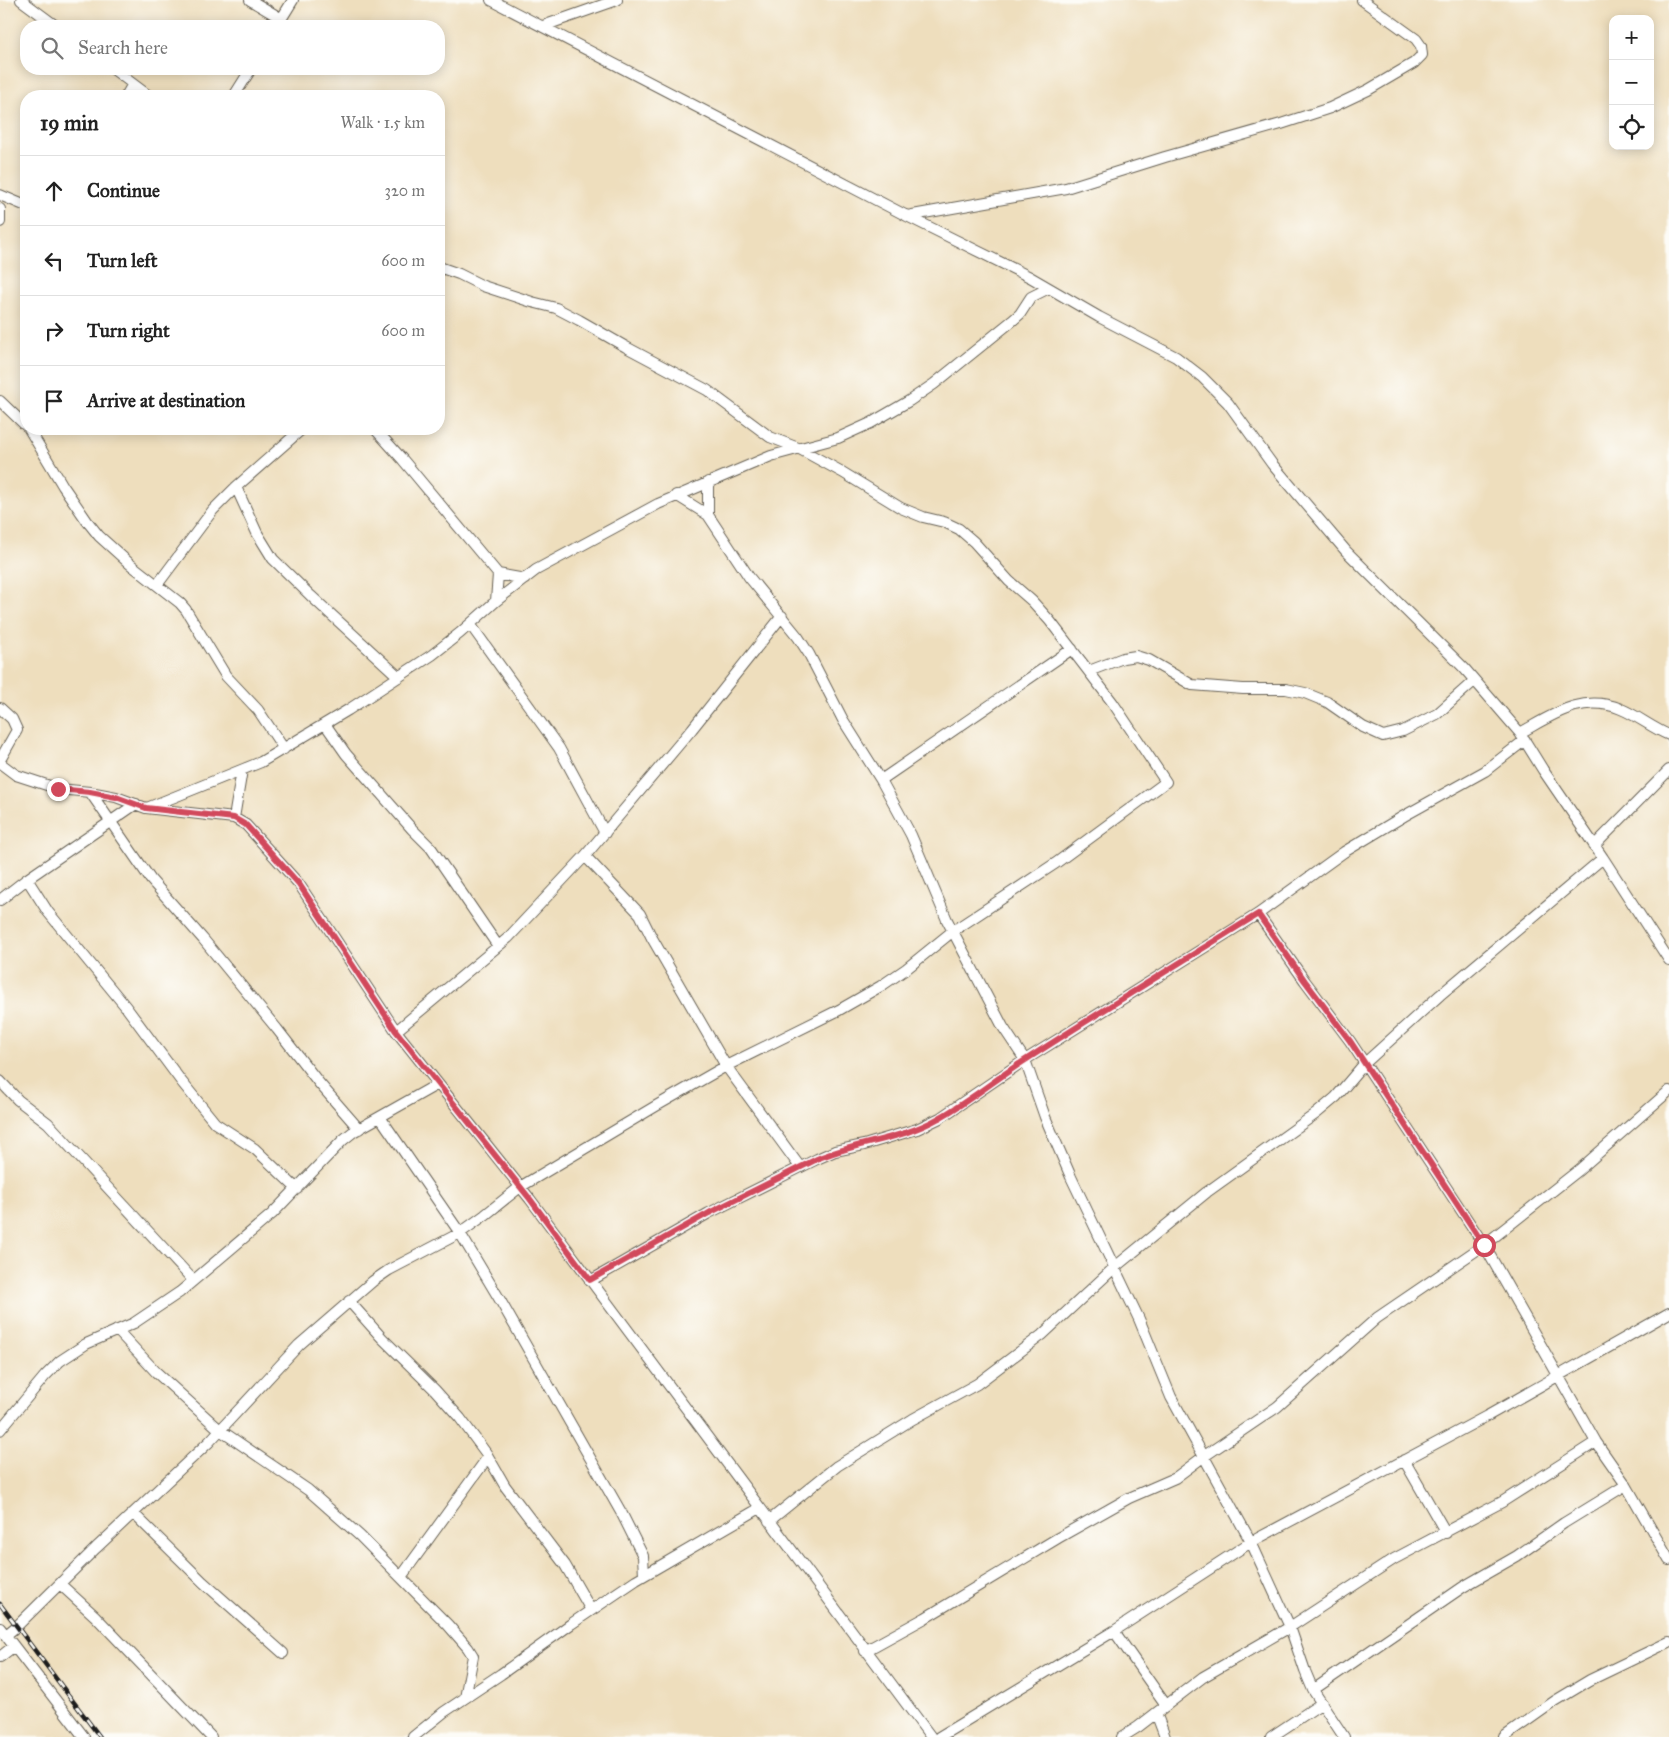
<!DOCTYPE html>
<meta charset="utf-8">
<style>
body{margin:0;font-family:"IM FELL Great Primer",serif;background:#f6f6f6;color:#222}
.controls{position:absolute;right:15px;top:15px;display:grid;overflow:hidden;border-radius:10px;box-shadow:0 2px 12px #0003}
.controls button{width:45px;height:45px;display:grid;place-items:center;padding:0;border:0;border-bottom:1px solid #e0e0e0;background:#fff;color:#222;font:25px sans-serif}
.stop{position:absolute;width:15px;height:15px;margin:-11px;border:4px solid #d1495b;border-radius:50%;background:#fff}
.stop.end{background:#d1495b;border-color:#fff;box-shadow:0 1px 5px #0008}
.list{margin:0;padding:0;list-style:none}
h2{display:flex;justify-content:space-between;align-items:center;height:65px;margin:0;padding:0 20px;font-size:21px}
h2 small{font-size:16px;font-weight:400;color:#767676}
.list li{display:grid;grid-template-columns:32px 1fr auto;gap:15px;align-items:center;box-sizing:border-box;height:70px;padding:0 20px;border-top:1px solid #e0e0e0}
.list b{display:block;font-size:19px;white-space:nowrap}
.list em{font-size:16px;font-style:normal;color:#767676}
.icon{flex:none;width:28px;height:28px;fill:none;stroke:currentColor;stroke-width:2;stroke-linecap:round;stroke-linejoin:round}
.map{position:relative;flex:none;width:1669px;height:1737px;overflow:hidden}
.search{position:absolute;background:#fff;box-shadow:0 2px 12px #0003;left:20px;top:20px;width:425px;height:55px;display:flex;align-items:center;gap:12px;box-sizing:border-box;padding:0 18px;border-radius:20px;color:#767676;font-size:19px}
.panel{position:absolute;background:#fff;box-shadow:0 2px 12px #0003;left:20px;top:90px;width:425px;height:345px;border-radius:20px}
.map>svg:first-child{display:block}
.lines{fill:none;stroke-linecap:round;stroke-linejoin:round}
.minor-casing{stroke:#666054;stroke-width:12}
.minor{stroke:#fff;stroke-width:10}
.rail-casing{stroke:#1c1c1c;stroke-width:4.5}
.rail{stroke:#fdfcf7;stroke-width:2.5;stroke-dasharray:8;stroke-linecap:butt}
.route{stroke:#d1495b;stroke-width:6}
</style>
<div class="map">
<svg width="1669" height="1737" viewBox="0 0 1669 1737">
<rect width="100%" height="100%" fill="#fdfcf7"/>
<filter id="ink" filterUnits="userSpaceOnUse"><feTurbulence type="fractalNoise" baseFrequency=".02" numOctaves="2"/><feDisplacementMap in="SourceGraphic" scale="10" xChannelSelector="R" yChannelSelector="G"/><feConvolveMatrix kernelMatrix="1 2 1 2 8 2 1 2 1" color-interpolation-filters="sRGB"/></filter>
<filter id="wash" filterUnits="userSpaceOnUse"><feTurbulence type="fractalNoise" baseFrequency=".0096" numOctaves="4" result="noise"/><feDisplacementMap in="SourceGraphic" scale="20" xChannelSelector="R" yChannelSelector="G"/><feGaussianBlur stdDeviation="1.12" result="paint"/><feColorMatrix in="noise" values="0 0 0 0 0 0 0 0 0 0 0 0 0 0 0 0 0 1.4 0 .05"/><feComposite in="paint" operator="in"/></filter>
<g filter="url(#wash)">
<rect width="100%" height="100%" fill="#eedebd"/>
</g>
<g filter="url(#ink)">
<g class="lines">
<g class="minor-casing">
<path id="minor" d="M21 0 56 26
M250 0 282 19
M491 0 907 216 1030 277 1099 317 1176 357 1202 377 1228 403 1272 464 1346 551 1464 668 1520 733 1543 770 1603 858 1669 960
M277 26 293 0
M543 26 617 0
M113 69 149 96
M126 96 133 84
M234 96 251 69
M0 195 26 206
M0 209V222
M907 216 1066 188 1165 157 1281 124 1330 108 1368 90 1414 63 1422 55 1421 46 1416 39 1362 0
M0 401 26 426
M29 429 63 486 87 521 99 536 130 564 180 603 186 610 226 676 258 710 284 749
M375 429 403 460 498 574 525 579
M708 482V515
M236 487 257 533 273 559 311 596 399 677
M676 495 708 515 749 577 798 637 809 654 843 720 881 780 911 835 947 920 1003 1027 1025 1060 1045 1117 1071 1177 1139 1319 1171 1397 1251 1542 1290 1627 1305 1671 1313 1690 1344 1737
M157 585 213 510 236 487 302 429
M496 601 498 574
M470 624 559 748 605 833
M1089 671 1123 658 1136 656 1149 660 1192 685 1243 689H1286L1305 693 1327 702 1363 727 1383 736 1403 731 1437 714 1474 681
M0 708 12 719 17 730 0 760
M325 724 346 754 412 829 431 848 498 946
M1520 733C1553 715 1582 693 1621 709 1638 716 1652 728 1669 735
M0 763 16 775 59 789 90 792 116 797 146 808 234 818 246 825 299 884 396 1031 530 1199 931 1737
M881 780 1072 649
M90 792 151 880 203 939 277 1029 319 1083 359 1129
M147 808 261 762 348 710 432 655 460 633 496 601 536 570 658 504 771 456 838 438 871 423 909 401 934 384 1012 321 1020 314 1031 297 1049 288
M234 818 242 770
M1594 846 1669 770
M585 856 640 914 652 938 726 1066 800 1167
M27 879 48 912 126 1007 181 1081 215 1123 255 1149 297 1189
M0 900 27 879 136 804
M1258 914 1305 981 1350 1041 1484 1245 1596 1442 1626 1485 1669 1560
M396 1031 508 938 585 856 692 729 782 616
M0 1081 18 1100 48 1123 193 1280
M380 1117 460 1233 500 1300 622 1514 643 1556 644 1575
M590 1281 709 1213 817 1159 835 1151 864 1145 917 1129 940 1118 1025 1060 1258 914 1344 852 1404 816 1485 771 1525 740
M349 1301 382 1338 435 1390 460 1418 486 1453 505 1486 565 1565 591 1610
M117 1330 156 1372 220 1430 308 1490 360 1536 448 1625 468 1648 473 1656 465 1698
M0 1430 45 1376 60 1361 86 1344 134 1323 180 1292 272 1214 343 1140 353 1132 438 1084
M1404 1460 1446 1533
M133 1513 203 1582 283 1653
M769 1521 837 1466 913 1419 977 1384 1042 1335 1115 1267 1207 1192 1317 1113 1336 1097 1365 1063 1440 995 1603 858
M401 1577 488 1457
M60 1584 95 1616 211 1737
M0 1628 84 1737
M1114 1631 1166 1705
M6 1635 17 1626 96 1548 209 1442 299 1345 373 1281 389 1270 460 1233 485 1215 520 1187 656 1106 726 1066 839 1010 881 986 906 969 953 931 1056 863 1166 782 1113 703 1050 621 1032 601 1009 581 974 542 959 529 944 522 923 517 901 508 842 472 798 448 770 437 707 390 626 347 579 320 556 308 532 302 483 286 459 274 439 267
M865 1651 925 1618 1058 1538 1129 1498 1175 1478 1203 1457 1277 1407 1377 1318 1484 1245 1579 1170 1669 1091
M0 1657 14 1646
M1313 1690 1463 1587 1517 1556 1564 1523 1626 1485
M1156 1713 1165 1737
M413 1737 444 1712 501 1674 571 1624 636 1580 760 1508
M939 1737 1114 1631 1251 1542 1489 1415 1669 1313
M1122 1737 1138 1727 1203 1677 1290 1627 1394 1559 1502 1502 1596 1442
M1271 1737 1322 1703
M1504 1737 1555 1701 1590 1680 1669 1642"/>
</g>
<use href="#minor" class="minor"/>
<g class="rail-casing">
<path id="rail" d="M0 1604 100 1737"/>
</g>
<use href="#rail" class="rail"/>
</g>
</g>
<g class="lines" filter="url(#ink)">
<path class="route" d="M58 789 90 792 116 797 146 808 234 818 246 825 299 884 396 1031 530 1199 590 1280 709 1213 817 1159C857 1142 901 1140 939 1118 970 1101 997 1078 1027 1059 1103 1010 1181 962 1258 914L1305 981 1350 1041 1484 1245"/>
</g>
</svg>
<div class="controls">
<button>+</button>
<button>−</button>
<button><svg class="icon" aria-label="locate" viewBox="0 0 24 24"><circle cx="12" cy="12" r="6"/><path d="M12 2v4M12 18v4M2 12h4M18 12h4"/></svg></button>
</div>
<div class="stop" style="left:1484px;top:1245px"></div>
<div class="stop end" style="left:58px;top:789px"></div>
<div class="search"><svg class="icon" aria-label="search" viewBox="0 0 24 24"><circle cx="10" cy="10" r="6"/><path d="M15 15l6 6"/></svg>Search here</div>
<section class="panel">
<h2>19 min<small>Walk · 1.5 km</small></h2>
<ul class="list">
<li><svg class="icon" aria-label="ahead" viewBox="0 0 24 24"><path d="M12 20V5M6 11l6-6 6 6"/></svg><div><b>Continue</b></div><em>320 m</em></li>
<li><svg class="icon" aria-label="left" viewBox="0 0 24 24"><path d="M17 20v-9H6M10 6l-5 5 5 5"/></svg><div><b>Turn left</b></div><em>600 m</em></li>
<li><svg class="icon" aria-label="right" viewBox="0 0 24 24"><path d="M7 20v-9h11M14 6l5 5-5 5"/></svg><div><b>Turn right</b></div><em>600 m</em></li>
<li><svg class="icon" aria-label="arrive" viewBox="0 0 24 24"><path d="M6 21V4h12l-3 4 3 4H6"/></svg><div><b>Arrive at destination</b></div></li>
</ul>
</section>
</div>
